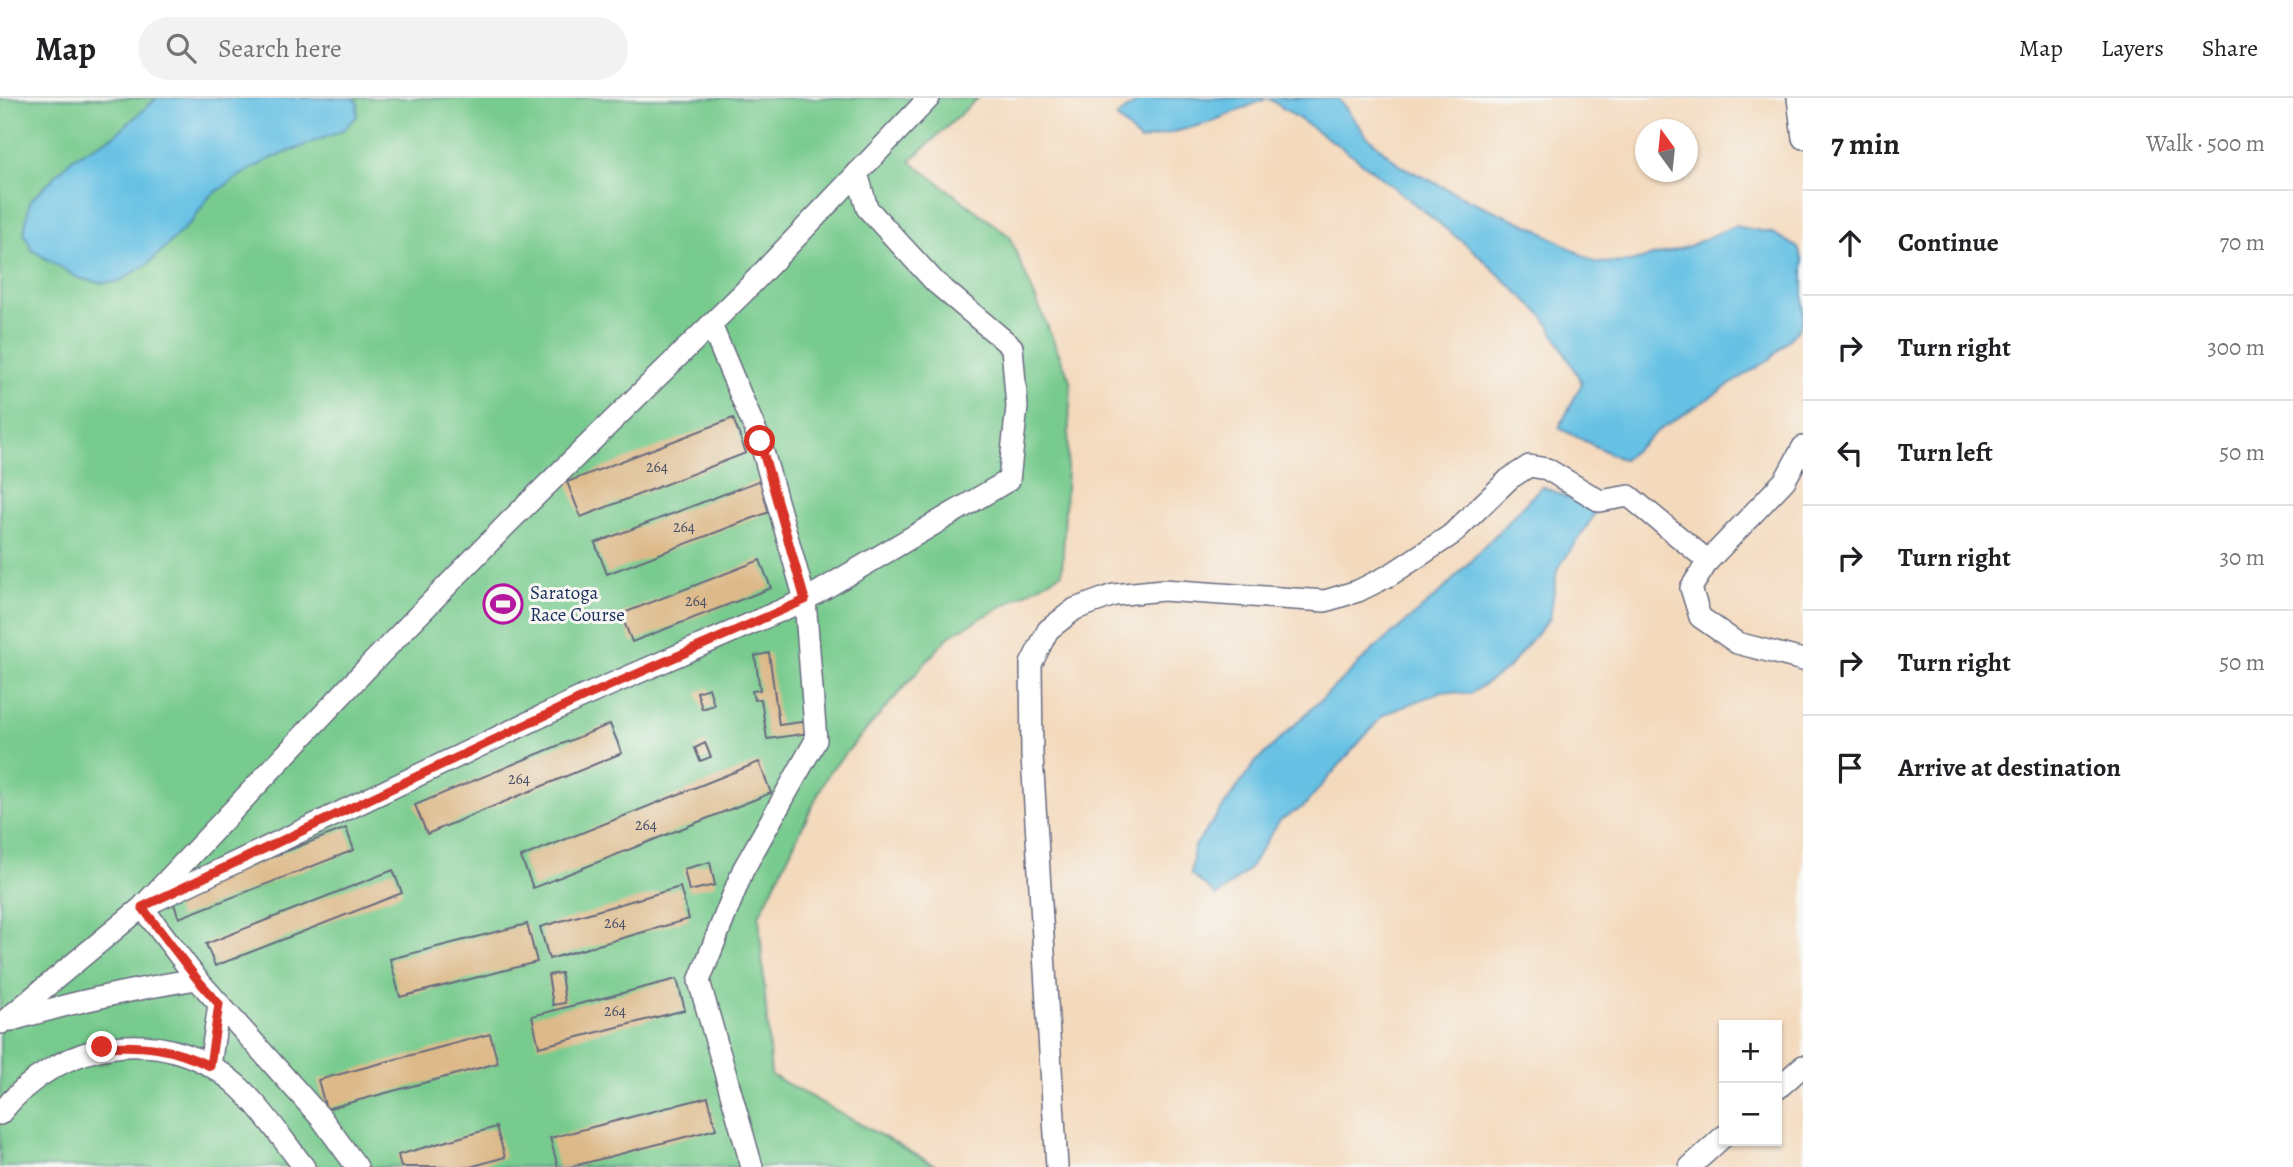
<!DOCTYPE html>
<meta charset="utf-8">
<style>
body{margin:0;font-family:Alegreya,serif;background:#f2f2f2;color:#202124}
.controls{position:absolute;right:21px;bottom:21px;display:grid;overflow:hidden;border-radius:0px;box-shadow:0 2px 5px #0004}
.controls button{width:63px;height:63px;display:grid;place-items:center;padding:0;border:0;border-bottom:2px solid #e0e0e0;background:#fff;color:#202124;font:35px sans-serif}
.compass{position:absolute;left:1635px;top:21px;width:63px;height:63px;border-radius:50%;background:#fff;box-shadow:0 2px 5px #0004;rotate:345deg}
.stop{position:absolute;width:21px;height:21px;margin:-16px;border:5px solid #d93025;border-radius:50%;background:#fff}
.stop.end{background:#d93025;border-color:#fff;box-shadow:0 2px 7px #0008}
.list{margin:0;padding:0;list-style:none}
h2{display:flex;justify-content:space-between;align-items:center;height:91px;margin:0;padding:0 28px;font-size:30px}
h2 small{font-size:23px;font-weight:400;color:#757577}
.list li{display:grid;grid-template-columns:46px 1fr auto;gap:21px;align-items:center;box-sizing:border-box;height:105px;padding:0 28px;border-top:2px solid #e0e0e0}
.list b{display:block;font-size:26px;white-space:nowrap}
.list em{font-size:23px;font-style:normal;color:#757577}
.icon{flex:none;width:38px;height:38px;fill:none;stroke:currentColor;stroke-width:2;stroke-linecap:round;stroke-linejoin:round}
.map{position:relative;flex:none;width:1803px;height:1069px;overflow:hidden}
header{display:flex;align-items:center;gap:42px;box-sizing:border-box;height:98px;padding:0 35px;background:#fff;border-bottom:2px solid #e0e0e0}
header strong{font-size:33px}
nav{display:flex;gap:38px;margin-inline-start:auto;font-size:24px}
.search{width:490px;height:63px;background:#f2f2f2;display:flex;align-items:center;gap:18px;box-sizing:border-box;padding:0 24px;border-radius:38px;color:#757577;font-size:26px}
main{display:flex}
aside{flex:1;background:#fff}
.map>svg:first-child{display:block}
.green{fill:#78cb8e;stroke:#4a7d76;stroke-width:2}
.water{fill:#66c1e4;stroke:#4078a1;stroke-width:2}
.building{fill:#ddb989}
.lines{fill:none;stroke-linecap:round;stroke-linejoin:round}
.minor-casing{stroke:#676b7f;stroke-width:24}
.minor{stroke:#fff;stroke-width:21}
.route{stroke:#d93025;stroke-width:9}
.labels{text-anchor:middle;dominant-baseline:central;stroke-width:6;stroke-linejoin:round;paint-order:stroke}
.number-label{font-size:16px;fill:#4c5269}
.poi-label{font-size:19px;fill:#1b2f5e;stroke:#f6f6f2;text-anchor:start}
</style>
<header>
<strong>Map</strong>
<div class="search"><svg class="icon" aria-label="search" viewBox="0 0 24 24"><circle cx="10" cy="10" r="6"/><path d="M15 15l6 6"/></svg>Search here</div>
<nav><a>Map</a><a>Layers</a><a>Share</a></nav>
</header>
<main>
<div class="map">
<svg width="1803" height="1069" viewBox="0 0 1803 1069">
<rect width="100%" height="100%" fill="#f6f6f2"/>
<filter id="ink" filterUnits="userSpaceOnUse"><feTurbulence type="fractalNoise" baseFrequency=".0143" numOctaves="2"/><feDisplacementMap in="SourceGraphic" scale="14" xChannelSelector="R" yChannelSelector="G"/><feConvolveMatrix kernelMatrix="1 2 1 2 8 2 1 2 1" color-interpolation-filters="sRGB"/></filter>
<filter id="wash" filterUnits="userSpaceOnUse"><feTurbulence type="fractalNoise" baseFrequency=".00686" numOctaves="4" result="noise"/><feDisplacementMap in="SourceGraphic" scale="28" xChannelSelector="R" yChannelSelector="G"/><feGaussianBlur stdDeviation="1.57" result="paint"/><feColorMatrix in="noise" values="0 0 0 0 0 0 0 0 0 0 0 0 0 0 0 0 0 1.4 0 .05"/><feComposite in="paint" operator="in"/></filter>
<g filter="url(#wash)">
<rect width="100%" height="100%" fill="#f4dabd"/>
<path class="green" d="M0 0H978L910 63 1009 138 1071 284 1062 475 949 538 829 674 759 818 771 977 938 1069H0Z"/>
<path class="water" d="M157 0H353L358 6 357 18 342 33 270 61 241 77 209 99 192 123 148 166 118 184 101 185 78 180 32 152 24 135 30 103 73 60 115 37Z
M1143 0H1338L1366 37 1401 68 1469 102 1535 130 1596 165 1630 164 1687 149 1734 128 1773 135 1798 150 1803 163V221L1799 231 1770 261 1659 332 1623 362 1559 330 1582 285 1545 220 1474 153 1354 58 1268 0 1208 25 1140 43 1116 19Z
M1542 388 1597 413 1557 472 1550 520 1507 571 1470 596 1442 593 1383 617 1303 709 1280 722 1248 772 1217 798 1191 776 1194 749 1256 664 1373 552 1441 494Z"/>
<g id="blocks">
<path class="building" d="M733 320 746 355 581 419 567 384Z
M761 382 772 413 607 476 595 445Z
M760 462 771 490 632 544 621 516Z
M769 555 779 627 808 623 810 635 767 641 761 601 754 602 752 593 760 592 755 558Z
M709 590 714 607 702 611 697 594Z
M610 626 622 655 427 736 415 707Z
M705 645 711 659 700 663 695 650Z
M759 664 771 695 533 790 521 759Z
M346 730 354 752 179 820 171 798Z
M710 764 715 787 689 793 684 771Z
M393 772 402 795 215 868 206 846Z
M680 789 689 821 549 861 540 829Z
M527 826 537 864 400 899 390 861Z
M561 875 565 905 553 907 548 877Z
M677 881 685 912 539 949 532 918Z
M490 936 498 965 326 1011 318 982Z
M708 999 716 1031 570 1069H558L550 1040Z
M496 1029 505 1059 470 1069H401L398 1057Z"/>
</g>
</g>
<g filter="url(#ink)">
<use href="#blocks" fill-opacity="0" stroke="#676b7f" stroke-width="2"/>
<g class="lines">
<g class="minor-casing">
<path id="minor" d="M1798 0 1803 40
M711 227 760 343 805 502 816 642 743 772 699 883 752 1069
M1803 349 1785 382 1708 463 1691 490 1700 519 1737 545 1803 562
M12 922C73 904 134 891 197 881
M2 925 142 809 367 570 508 425 743 195 929 0
M210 968 219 906
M1777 991 1803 968
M0 1016C58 940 168 922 240 990 264 1013 283 1042 304 1069
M357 1069 322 1021 197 881 142 809 582 599 805 502 1009 382 1017 309 1012 249 935 184 867 110 857 75
M1057 1069 1032 658 1031 566 1048 532 1075 511 1114 497 1163 492 1325 503 1358 493 1390 477 1451 437 1509 381 1529 368 1547 371 1600 403 1629 398 1708 463
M1690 1069 1724 1038"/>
</g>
<use href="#minor" class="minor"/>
</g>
</g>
<g class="lines" filter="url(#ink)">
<path class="route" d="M102 949C144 946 172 950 210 968L219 906 197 881 142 809 582 600 805 502 760 343"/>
</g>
<defs>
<g id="stadium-ring" transform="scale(2.0125)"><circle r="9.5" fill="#f6f6f2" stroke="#b5179e" stroke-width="1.5"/><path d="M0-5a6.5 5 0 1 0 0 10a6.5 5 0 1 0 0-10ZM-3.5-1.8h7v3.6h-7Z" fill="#b5179e"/></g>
</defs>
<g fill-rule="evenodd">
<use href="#stadium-ring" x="503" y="506"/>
</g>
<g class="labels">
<g class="number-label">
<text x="657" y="369">264</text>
<text x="684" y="429">264</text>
<text x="696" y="503">264</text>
<text x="519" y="681">264</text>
<text x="646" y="727">264</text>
<text x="615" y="825">264</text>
<text x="615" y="913">264</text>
</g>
<g class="poi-label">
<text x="530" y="495">Saratoga<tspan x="530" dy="22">Race Course</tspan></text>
</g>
</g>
</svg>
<div class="controls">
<button>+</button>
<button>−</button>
</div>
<svg class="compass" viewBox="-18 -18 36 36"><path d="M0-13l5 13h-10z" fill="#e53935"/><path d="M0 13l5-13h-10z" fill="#757577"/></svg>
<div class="stop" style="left:760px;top:343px"></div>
<div class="stop end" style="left:102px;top:949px"></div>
</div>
<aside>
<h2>7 min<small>Walk · 500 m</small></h2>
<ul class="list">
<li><svg class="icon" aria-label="ahead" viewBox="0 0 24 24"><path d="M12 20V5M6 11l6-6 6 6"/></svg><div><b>Continue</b></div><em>70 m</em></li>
<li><svg class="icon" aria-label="right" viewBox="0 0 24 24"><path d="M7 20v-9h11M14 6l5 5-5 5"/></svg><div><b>Turn right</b></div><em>300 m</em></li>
<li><svg class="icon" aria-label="left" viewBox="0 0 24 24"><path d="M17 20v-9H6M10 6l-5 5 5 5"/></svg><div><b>Turn left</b></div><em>50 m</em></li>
<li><svg class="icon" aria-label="right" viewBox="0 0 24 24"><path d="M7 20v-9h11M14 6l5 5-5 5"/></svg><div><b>Turn right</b></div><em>30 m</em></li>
<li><svg class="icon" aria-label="right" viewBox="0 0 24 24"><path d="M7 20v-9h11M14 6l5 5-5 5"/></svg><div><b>Turn right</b></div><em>50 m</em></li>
<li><svg class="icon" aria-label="arrive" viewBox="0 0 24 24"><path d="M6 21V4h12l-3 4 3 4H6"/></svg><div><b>Arrive at destination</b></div></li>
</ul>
</aside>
</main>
